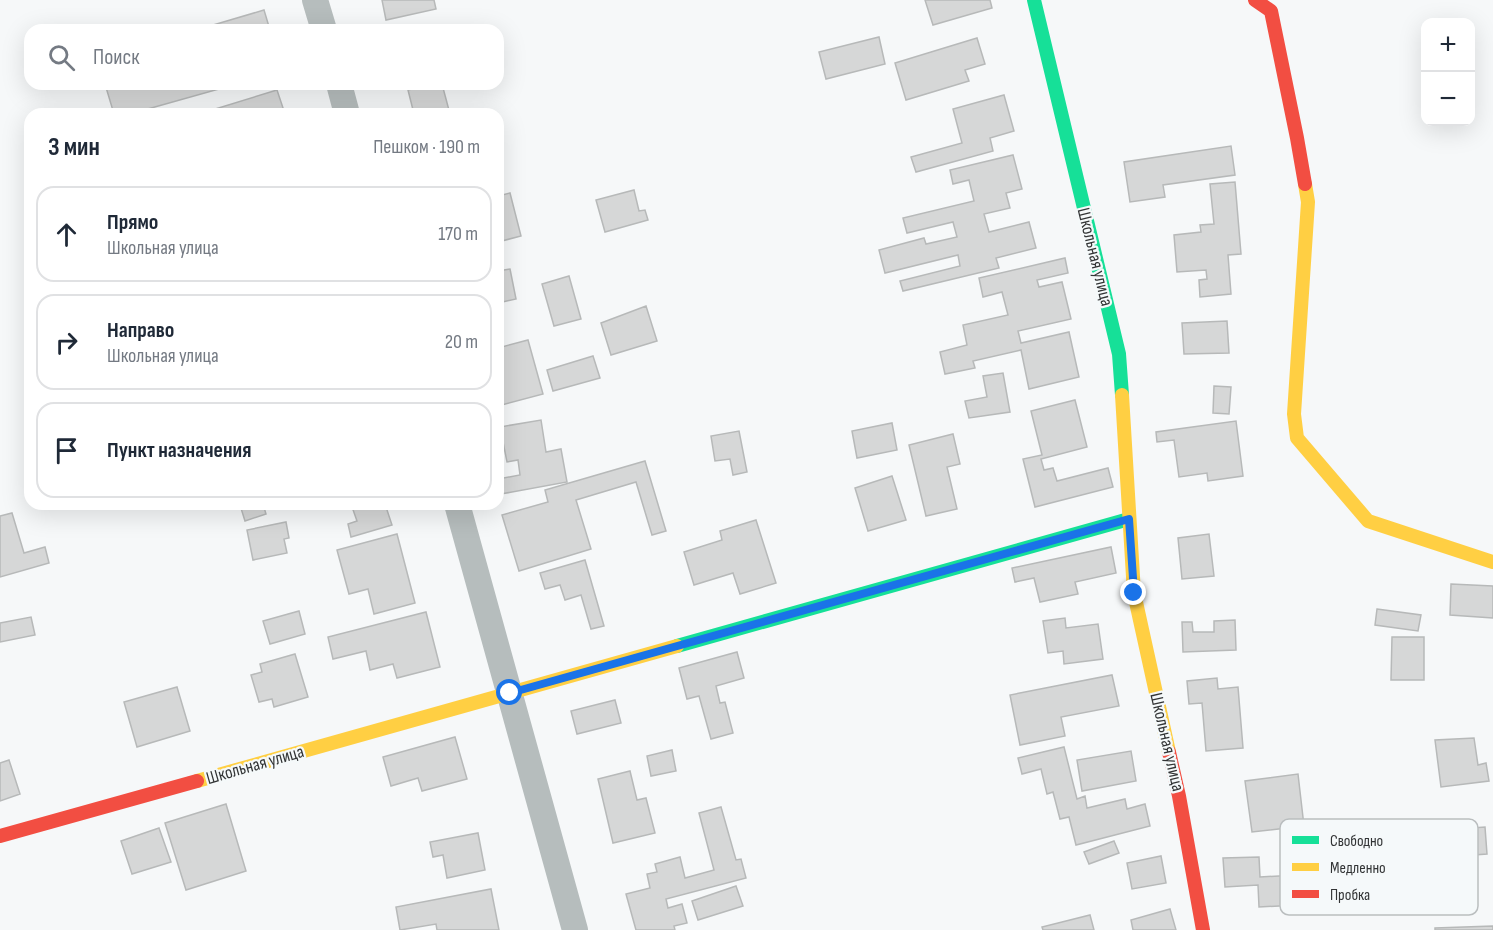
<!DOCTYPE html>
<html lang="ru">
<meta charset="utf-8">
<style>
body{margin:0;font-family:"Sofia Sans Condensed",sans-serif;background:#f2f2f3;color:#1f2937}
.controls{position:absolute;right:18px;top:18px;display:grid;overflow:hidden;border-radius:12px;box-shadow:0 6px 24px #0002}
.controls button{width:54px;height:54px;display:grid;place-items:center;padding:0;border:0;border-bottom:2px solid #e0e1e3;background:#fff;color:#1f2937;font:30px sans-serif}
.stop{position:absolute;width:18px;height:18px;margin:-14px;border:4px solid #1a73e8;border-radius:50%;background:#fff}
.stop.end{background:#1a73e8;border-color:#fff;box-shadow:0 2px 6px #0008}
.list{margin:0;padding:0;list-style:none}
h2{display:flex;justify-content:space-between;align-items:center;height:78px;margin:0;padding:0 24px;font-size:26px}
h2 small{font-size:20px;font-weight:400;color:#747a83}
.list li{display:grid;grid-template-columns:39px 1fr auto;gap:18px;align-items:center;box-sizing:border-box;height:96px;margin:0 12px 12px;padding:0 12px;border:2px solid #e0e1e3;border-radius:18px}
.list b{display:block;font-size:22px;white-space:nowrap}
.list p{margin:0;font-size:20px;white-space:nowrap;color:#747a83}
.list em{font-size:20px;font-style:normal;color:#747a83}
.icon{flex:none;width:33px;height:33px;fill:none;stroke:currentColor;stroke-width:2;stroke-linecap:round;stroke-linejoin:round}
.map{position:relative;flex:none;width:1493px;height:930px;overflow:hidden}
.search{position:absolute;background:#fff;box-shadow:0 6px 24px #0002;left:24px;top:24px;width:480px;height:66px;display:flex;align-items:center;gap:15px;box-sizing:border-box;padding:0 21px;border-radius:18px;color:#747a83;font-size:22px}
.panel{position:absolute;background:#fff;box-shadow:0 6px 24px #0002;left:24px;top:108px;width:480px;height:402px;border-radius:18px}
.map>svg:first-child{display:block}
.building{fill:#d6d7d7;stroke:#b7b9b9;stroke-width:1.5}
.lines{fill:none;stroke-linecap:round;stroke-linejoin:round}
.street{stroke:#b6bdbd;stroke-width:26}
.fast{stroke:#16e098;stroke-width:14}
.slow{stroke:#ffcf43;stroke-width:14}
.jam{stroke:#f24e42;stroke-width:14}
.route{stroke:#1a73e8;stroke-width:8}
.labels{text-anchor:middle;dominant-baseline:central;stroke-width:4.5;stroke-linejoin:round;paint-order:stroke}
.street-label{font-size:18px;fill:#323435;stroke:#f5f9fa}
.key{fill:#f5f9fa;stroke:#babebf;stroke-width:1.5}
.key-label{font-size:16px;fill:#323435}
</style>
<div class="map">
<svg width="1493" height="930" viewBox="0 0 1493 930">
<rect width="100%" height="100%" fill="#f6f8f9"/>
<path class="building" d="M382 0H434L436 9 386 20Z
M925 0H990L992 8 933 25Z
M264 10 270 30H214L213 25Z
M879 37 885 64 826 79 819 52Z
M977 38 985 64 965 70 969 81 906 100 895 63Z
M105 84H218L219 89 137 112 138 114H114Z
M430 84H442L450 114H414L408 90Z
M277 90 285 114H199Z
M1004 95 1014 131 990 138 993 151 916 172 911 157 962 143 953 109Z
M1231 146 1235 175 1163 185 1165 197 1130 202 1124 162Z
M1013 155 1022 189 1006 193 1010 208 984 214 989 232 1029 222 1036 248 996 258 999 268 903 291 900 281 960 266 958 255 885 273 879 250 924 238 926 244 957 237 953 222 907 233 903 218 974 201 969 180 953 184 950 170Z
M1235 182 1241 254 1228 255 1231 294 1200 297 1199 280 1207 279 1206 270 1177 272 1174 235 1201 232 1200 225 1214 224 1210 184Z
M634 190 639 211 645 210 648 220 605 232 596 200Z
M510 193 521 236 498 242V196Z
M1065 258 1068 273 1037 280 1039 287 1062 282 1071 319 1018 331 1021 343 1069 332 1079 377 1029 389 1021 350 973 361 975 368 945 374 940 352 967 345 963 325 1008 315 1002 292 983 297 979 278Z
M510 269 516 299 498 303V271Z
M569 276 581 319 554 326 542 284Z
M646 306 657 341 611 355 601 323Z
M1227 321 1229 353 1184 354 1182 323Z
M528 340 543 394 498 406V348Z
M593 356 600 378 553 391 547 370Z
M1003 373 1010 412 969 418 965 401 987 397 983 376Z
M1214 386 1231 387 1229 414 1213 413Z
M1075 400 1087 447 1041 459 1044 470 1053 468 1057 481 1108 468 1113 487 1035 507 1023 459 1042 455 1031 411Z
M541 420 546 452 561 449 567 482 501 494 498 479 520 475 518 460 507 462 500 427Z
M1236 421 1243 476 1208 481 1207 473 1179 477 1174 440 1157 442 1156 432Z
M892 423 897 450 857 458 852 431Z
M739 431 747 472 733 475 730 459 715 461 711 436Z
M953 434 960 464 947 467 957 509 926 516 909 445Z
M645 461 666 531 652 535 636 482 576 500 591 549 519 571 502 515 548 502 545 490Z
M892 476 906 520 868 531 855 488Z
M242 504H263L266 514 245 521 240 505Z
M351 504H385L392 525 351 537 348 524 357 521Z
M12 513 24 553 45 547 49 563 0 577V516Z
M756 520 776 583 740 594 733 573 694 585 684 552 722 540 720 531Z
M286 522 289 538 284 539 287 553 253 560 247 530Z
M397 534 415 603 374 614 368 589 349 594 337 550Z
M1209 534 1214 576 1182 579 1178 538Z
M1111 547 1116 573 1075 582 1078 594 1040 602 1034 578 1015 582 1012 568Z
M585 560 604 626 591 629 581 595 565 600 560 585 545 589 540 573Z
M1451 584 1493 586V618L1450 615Z
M1377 609 1421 615 1418 631 1375 625Z
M299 611 305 634 270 644 263 621Z
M426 612 440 667 397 678 393 664 370 670 366 651 333 659 328 637Z
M31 617 35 635 0 642V623Z
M1065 618 1066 628 1098 624 1103 659 1064 664 1063 651 1048 653 1043 621Z
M1235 620 1236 650 1183 652 1182 622H1192L1193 632H1214V621Z
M1392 637H1424V680H1391Z
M737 652 744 678 716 686 720 703 725 702 733 733 711 739 699 696 687 699 679 668Z
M295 654 308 697 274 707 272 699 259 702 251 675 262 672 260 664Z
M1112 675 1119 706 1061 717 1065 736 1020 745 1010 695Z
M1217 678 1218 689 1238 687 1243 748 1206 751 1202 703 1189 704 1187 681Z
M177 687 190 731 137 747 124 702Z
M615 700 621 723 577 734 571 711Z
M455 737 467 779 422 791 418 778 391 786 383 757Z
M1474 738 1478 765 1486 763 1489 781 1441 787 1435 740Z
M1064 747 1077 799 1085 796 1087 808 1125 799 1127 809 1145 804 1150 826 1076 845 1069 817 1060 819 1053 792 1047 794 1041 769 1022 774 1018 758Z
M672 750 676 771 651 776 647 756Z
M1131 751 1136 781 1082 791 1077 760Z
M9 760 20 794 0 801V763Z
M630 771 637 800 646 798 655 833 613 843 598 779Z
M1298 774 1304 826 1252 832 1245 781Z
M226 804 246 871 186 890 165 823Z
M721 807 736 860 741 859 746 878 666 899 668 908 682 904 687 923 674 926 675 930H636L626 894 650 888 647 874 657 872 655 864 680 857 685 878 714 870 699 813Z
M1485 827 1487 854 1446 857 1444 830Z
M159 828 171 862 132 874 121 841Z
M478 833 485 870 447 878 443 855 433 857 430 842Z
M1114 841 1119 853 1089 864 1084 852Z
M1161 856 1166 883 1132 889 1127 863Z
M1259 857 1260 877 1297 875 1298 905 1259 907 1258 885 1225 887 1223 858Z
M736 886 743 906 698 920 692 901Z
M491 889 499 930H437L436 924 400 930 396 907Z
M1170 909 1176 930H1133L1131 920Z
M1090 915 1094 930H1043L1042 927Z
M1493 926V930H1435V928Z"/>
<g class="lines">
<path class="street" d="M315 0 324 30
M339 84 347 114
M457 504 575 930"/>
<path class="fast" d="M1034 0 1119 354 1122 395
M677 646 1129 519"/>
<path class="slow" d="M1305 184 1308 202 1294 414 1297 438 1368 521 1493 562
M1122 395 1134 593 1169 752
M197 781 677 646"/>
<path class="jam" d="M1255 0 1271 11 1297 138 1305 184
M1169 752 1179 796 1203 930
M0 836 197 781"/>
</g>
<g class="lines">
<path class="route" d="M510 693 1129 519 1134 593"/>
</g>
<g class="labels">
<g class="street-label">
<text transform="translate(1095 257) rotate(76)">Школьная улица</text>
<text transform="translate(1167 742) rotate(77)">Школьная улица</text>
<text transform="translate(255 765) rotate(-16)">Школьная улица</text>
</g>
</g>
<rect x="1280" y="819" width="198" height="96" rx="9" class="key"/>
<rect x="1292" y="836" width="27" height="8" fill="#16e098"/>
<rect x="1292" y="863" width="27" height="8" fill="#ffcf43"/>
<rect x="1292" y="890" width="27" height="8" fill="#f24e42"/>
<g class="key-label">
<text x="1330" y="846">Свободно</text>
<text x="1330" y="873">Медленно</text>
<text x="1330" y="900">Пробка</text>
</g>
</svg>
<div class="controls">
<button>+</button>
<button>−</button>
</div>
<div class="stop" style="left:510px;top:693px"></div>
<div class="stop end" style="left:1134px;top:593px"></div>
<div class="search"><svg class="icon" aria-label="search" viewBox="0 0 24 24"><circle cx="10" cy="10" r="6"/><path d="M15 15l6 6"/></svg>Поиск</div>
<section class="panel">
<h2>3 мин<small>Пешком · 190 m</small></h2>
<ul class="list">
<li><svg class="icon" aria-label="ahead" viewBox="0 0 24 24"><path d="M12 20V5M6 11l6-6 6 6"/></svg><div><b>Прямо</b><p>Школьная улица</p></div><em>170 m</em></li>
<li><svg class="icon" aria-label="right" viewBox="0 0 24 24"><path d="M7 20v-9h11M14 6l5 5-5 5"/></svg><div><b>Направо</b><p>Школьная улица</p></div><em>20 m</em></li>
<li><svg class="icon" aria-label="arrive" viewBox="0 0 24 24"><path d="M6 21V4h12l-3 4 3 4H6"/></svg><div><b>Пункт назначения</b></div></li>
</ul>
</section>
</div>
